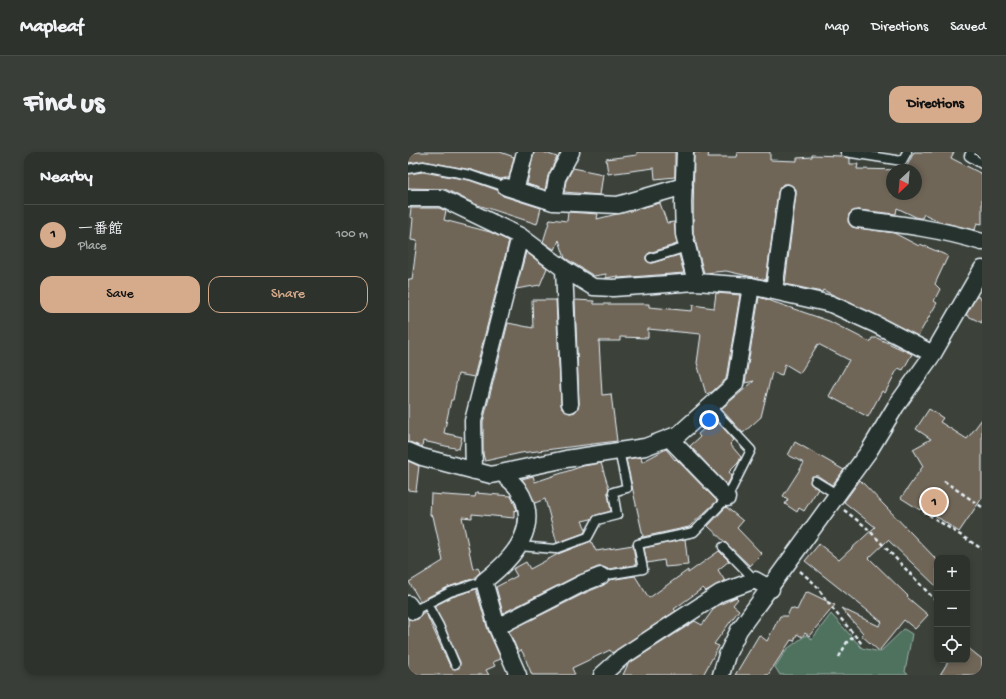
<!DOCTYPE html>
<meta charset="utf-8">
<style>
body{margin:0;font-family:"Gochi Hand","Klee One",sans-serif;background:#393e38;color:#f1f3f6}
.controls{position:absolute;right:12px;bottom:12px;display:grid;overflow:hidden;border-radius:8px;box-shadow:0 2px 6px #0003}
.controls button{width:36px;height:36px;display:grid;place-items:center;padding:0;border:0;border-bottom:1px solid #484d48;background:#2d322c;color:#f1f3f6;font:20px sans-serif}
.compass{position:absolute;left:478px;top:12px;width:36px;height:36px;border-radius:50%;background:#2d322c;box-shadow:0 2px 6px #0003;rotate:206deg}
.you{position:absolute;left:301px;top:268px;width:14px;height:14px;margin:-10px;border:3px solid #fff;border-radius:50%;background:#1a73e8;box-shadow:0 0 0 6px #1a73e833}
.badge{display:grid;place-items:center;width:26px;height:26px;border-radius:50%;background:#d6ab8b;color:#111;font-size:13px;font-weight:700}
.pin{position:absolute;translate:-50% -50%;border:2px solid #fff;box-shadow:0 1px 4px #0006}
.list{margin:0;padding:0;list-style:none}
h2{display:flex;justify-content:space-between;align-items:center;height:52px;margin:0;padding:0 16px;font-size:17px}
h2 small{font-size:13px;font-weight:400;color:#a7aaa9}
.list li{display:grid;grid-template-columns:26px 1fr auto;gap:12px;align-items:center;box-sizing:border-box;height:60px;padding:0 16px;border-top:1px solid #484d48}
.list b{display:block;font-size:15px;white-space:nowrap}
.list p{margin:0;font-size:13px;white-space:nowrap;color:#a7aaa9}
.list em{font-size:13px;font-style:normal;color:#a7aaa9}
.actions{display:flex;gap:8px;padding:12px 16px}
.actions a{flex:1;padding:9px 0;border:1px solid #d6ab8b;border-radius:12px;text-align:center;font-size:14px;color:#d6ab8b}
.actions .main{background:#d6ab8b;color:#111}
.icon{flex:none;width:22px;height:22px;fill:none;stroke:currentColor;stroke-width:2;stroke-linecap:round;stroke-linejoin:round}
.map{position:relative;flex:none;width:574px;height:523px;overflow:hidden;border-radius:12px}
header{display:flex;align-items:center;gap:24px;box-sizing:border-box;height:56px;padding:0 20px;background:#2d322c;border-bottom:1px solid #484d48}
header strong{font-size:19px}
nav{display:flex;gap:22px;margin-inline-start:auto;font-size:14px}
.intro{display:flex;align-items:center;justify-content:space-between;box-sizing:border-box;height:96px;padding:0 24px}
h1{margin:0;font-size:28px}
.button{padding:10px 18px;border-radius:12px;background:#d6ab8b;color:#111;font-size:14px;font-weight:700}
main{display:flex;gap:24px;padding:0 24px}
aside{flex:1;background:#2d322c;border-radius:12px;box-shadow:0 2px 6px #0003}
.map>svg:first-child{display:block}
.green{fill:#50725e;stroke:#9cb2ab}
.building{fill:#706659;stroke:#e8f1f8}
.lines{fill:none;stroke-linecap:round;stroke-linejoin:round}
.service-casing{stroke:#e8f1f8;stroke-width:11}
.minor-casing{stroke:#e8f1f8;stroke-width:19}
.path{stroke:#e8f1f8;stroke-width:2.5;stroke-dasharray:4 3;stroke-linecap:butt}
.service{stroke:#26332d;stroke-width:8}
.minor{stroke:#26332d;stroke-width:16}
</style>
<header>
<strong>Mapleaf</strong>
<nav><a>Map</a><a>Directions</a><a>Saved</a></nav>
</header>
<div class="intro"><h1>Find us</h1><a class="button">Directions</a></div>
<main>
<aside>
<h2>Nearby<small></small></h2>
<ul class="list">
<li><span class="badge">1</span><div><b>一番館</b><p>Place</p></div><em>100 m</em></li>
</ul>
<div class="actions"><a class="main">Save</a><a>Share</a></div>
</aside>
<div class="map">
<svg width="574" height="523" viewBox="0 0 574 523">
<rect width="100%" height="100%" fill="#3c423a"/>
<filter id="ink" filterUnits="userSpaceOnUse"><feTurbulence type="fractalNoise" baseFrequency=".025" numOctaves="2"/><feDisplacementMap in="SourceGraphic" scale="8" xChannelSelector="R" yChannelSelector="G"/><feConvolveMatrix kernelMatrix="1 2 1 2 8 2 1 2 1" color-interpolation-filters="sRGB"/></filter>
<g filter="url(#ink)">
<path class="green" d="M423 462 454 496 472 500 496 477 504 482 497 520 501 523H372L367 515 379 497 398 483 404 487Z"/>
<path class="building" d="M0 0H92L106 5 101 26 93 27 63 18 16 9 0 11Z
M126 0H135L149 5 140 24 137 38 119 32Z
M229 0H267V25L247 27 246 16 200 22 198 7 229 3Z
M286 0H301L300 5H328L329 0H362V8L389 9V6L404 5V3L433 4 442 6V12H450L449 17 495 18H484V42H508V18H497L506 0H546L543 6 574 22V72L569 71 567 78 533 70 516 62 514 66H510L489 56 488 62 450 58 441 62 440 70 444 75 486 81 511 94 512 92 540 104 527 132 532 137 526 149 529 151 510 184 415 138 414 140 377 132 388 42V37L381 32H375L370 40 358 128 318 119 296 121 285 81Z
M165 16 195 22 192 43 156 40 158 29Z
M15 20 61 28 89 38 95 44 133 56 129 72 67 52 37 37 0 36V22Z
M252 51 259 71 266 70 269 92 241 101 238 104V108L244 111 271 103 276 121 210 126V124L198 126V122L186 124 157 106 151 88 147 98 135 90 142 67 159 69 160 60 190 62 189 67Z
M3 56H31L38 59 36 68 82 80 101 89 66 225 50 222 45 248H43L36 281 54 285 51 297 15 289 14 295 0 290V127L4 128 9 89 3 88 5 66 2 65Z
M118 100 139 116 132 133 108 137Z
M308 141 332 143 318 227 304 240 298 242 289 211 293 182 240 177V186L212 185V189H191L194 243 203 242 209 289 113 301 77 309 75 302V270L100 171 125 176 124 148H148L153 252 154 257 162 261 167 260 171 252 167 148 186 149V152H241V155L284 159 285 153 306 156Z
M569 144 574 147V171L558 163Z
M351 145 421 169 462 190 464 186H469L504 202 495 218 490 216 477 241 474 239 460 265 421 244 441 208 410 192 392 221 377 212 374 223 364 220 353 265 335 281 313 257 346 229 337 231Z
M521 257 535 266 532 270 559 287 574 267V346L551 380 515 355 512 358 493 346 515 314 505 297 523 287 508 277Z
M307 267 326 288 322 292 333 305 330 311 321 320 324 324 319 333 282 294 292 285 290 282Z
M387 290 436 318 424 333 410 324H404L402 331 410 337 396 359 391 356 389 360 377 352 380 347 375 344 396 311 380 303Z
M258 297 267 308 268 307 309 349 281 375 230 386 235 384 218 307 233 305 234 310Z
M0 309 11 314 8 339 0 338Z
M193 311 201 337 200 341 203 359 188 363 183 367 174 369 178 377 176 381 149 391 137 347 127 351 114 327 125 324 127 330 175 314Z
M452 328 529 408V435L480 388 461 406 500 444 499 445 520 463 507 477 496 468 471 499 453 483 455 481 433 456 471 474 474 470 397 409 411 392 431 408 467 375 436 350Z
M68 341 103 344 109 358 106 359V366L64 362V366L54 365 65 417 70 415 72 420 67 426 40 435 12 449 1 430 35 409 25 364 22 363 23 342 67 345Z
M318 355 335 369 329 376 354 402 342 414 300 374Z
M277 387 280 413 257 415 256 408 239 411 236 396Z
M183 389 188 399 225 393 228 413 200 417 195 415H190L171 423 95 461 88 435 109 424 105 417 118 410 122 417 150 402Z
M311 399 321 409 310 418 317 429 298 439 295 436 266 457 268 459 204 501 202 498 164 516 167 523H124L115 501 113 498 110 500 101 479 179 440 196 433 201 428 227 424 241 446 280 418V421Z
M68 437 80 478 93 507 85 510 87 514 78 518 81 523H0V467L6 468 10 467 17 459 42 514 46 517 51 516 52 510 26 454 44 445Z
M400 440 427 453 401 484 397 481 394 485 389 482 386 489 383 488 360 523H327L351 483 359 489 372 464H379L383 456 389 458 397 441Z
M328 445 330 447 325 453 331 458 306 492 311 494 295 523H215L220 512 287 469 294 473 307 455Z
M559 495 574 507V516L570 523H532L541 508H559Z"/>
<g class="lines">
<g class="service-casing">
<path id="service" d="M437 0 494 9 499 0
M563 0 561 4 574 12
M0 17 15 14 62 23 98 35
M243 106 279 95
M407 329 430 343
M111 394 147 397 180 385 189 368 209 363 205 340 219 336 211 299
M315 395 347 428
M193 424 235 417 230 392 286 380 319 346 343 298 303 255
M19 452 31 474 47 512
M3 460 42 440 76 429"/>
</g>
<g class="minor-casing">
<path id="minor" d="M277 0 275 51 276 82 288 130
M109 31 117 0
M98 35 145 50 210 53 276 34
M0 46H33L112 84 156 117 185 135 205 136 288 130 343 134 423 152 467 172 525 202
M145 50 149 26 163 0
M449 67C491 72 533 77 574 90
M156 117 162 252
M366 139 379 41
M261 286 319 346
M0 299 14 305 83 323 158 307 237 295 271 282 327 232 343 134
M66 319 65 269 112 84
M95 322C99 326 106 331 110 337 135 374 105 407 76 429L89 475 110 523
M0 452 5 459
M89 475 175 431 193 424
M194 523 214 505 312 441 347 428 363 437
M313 523 319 503 331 478 461 299 488 254 525 202 574 117"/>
</g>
<path class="path" d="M536 329 574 355
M436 358 458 375 528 449
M515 359 574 397
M392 419 407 432 424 456 454 492
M431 505 439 490 447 484"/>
<use href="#service" class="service"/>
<use href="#minor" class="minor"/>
</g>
</g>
</svg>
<div class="controls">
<button>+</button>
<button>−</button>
<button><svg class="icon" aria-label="locate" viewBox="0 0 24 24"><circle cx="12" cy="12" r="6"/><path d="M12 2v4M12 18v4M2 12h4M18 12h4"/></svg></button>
</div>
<svg class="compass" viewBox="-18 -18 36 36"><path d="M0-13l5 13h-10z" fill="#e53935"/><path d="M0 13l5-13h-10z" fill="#a7aaa9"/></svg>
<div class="you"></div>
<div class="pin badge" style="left:526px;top:350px">1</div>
</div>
</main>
